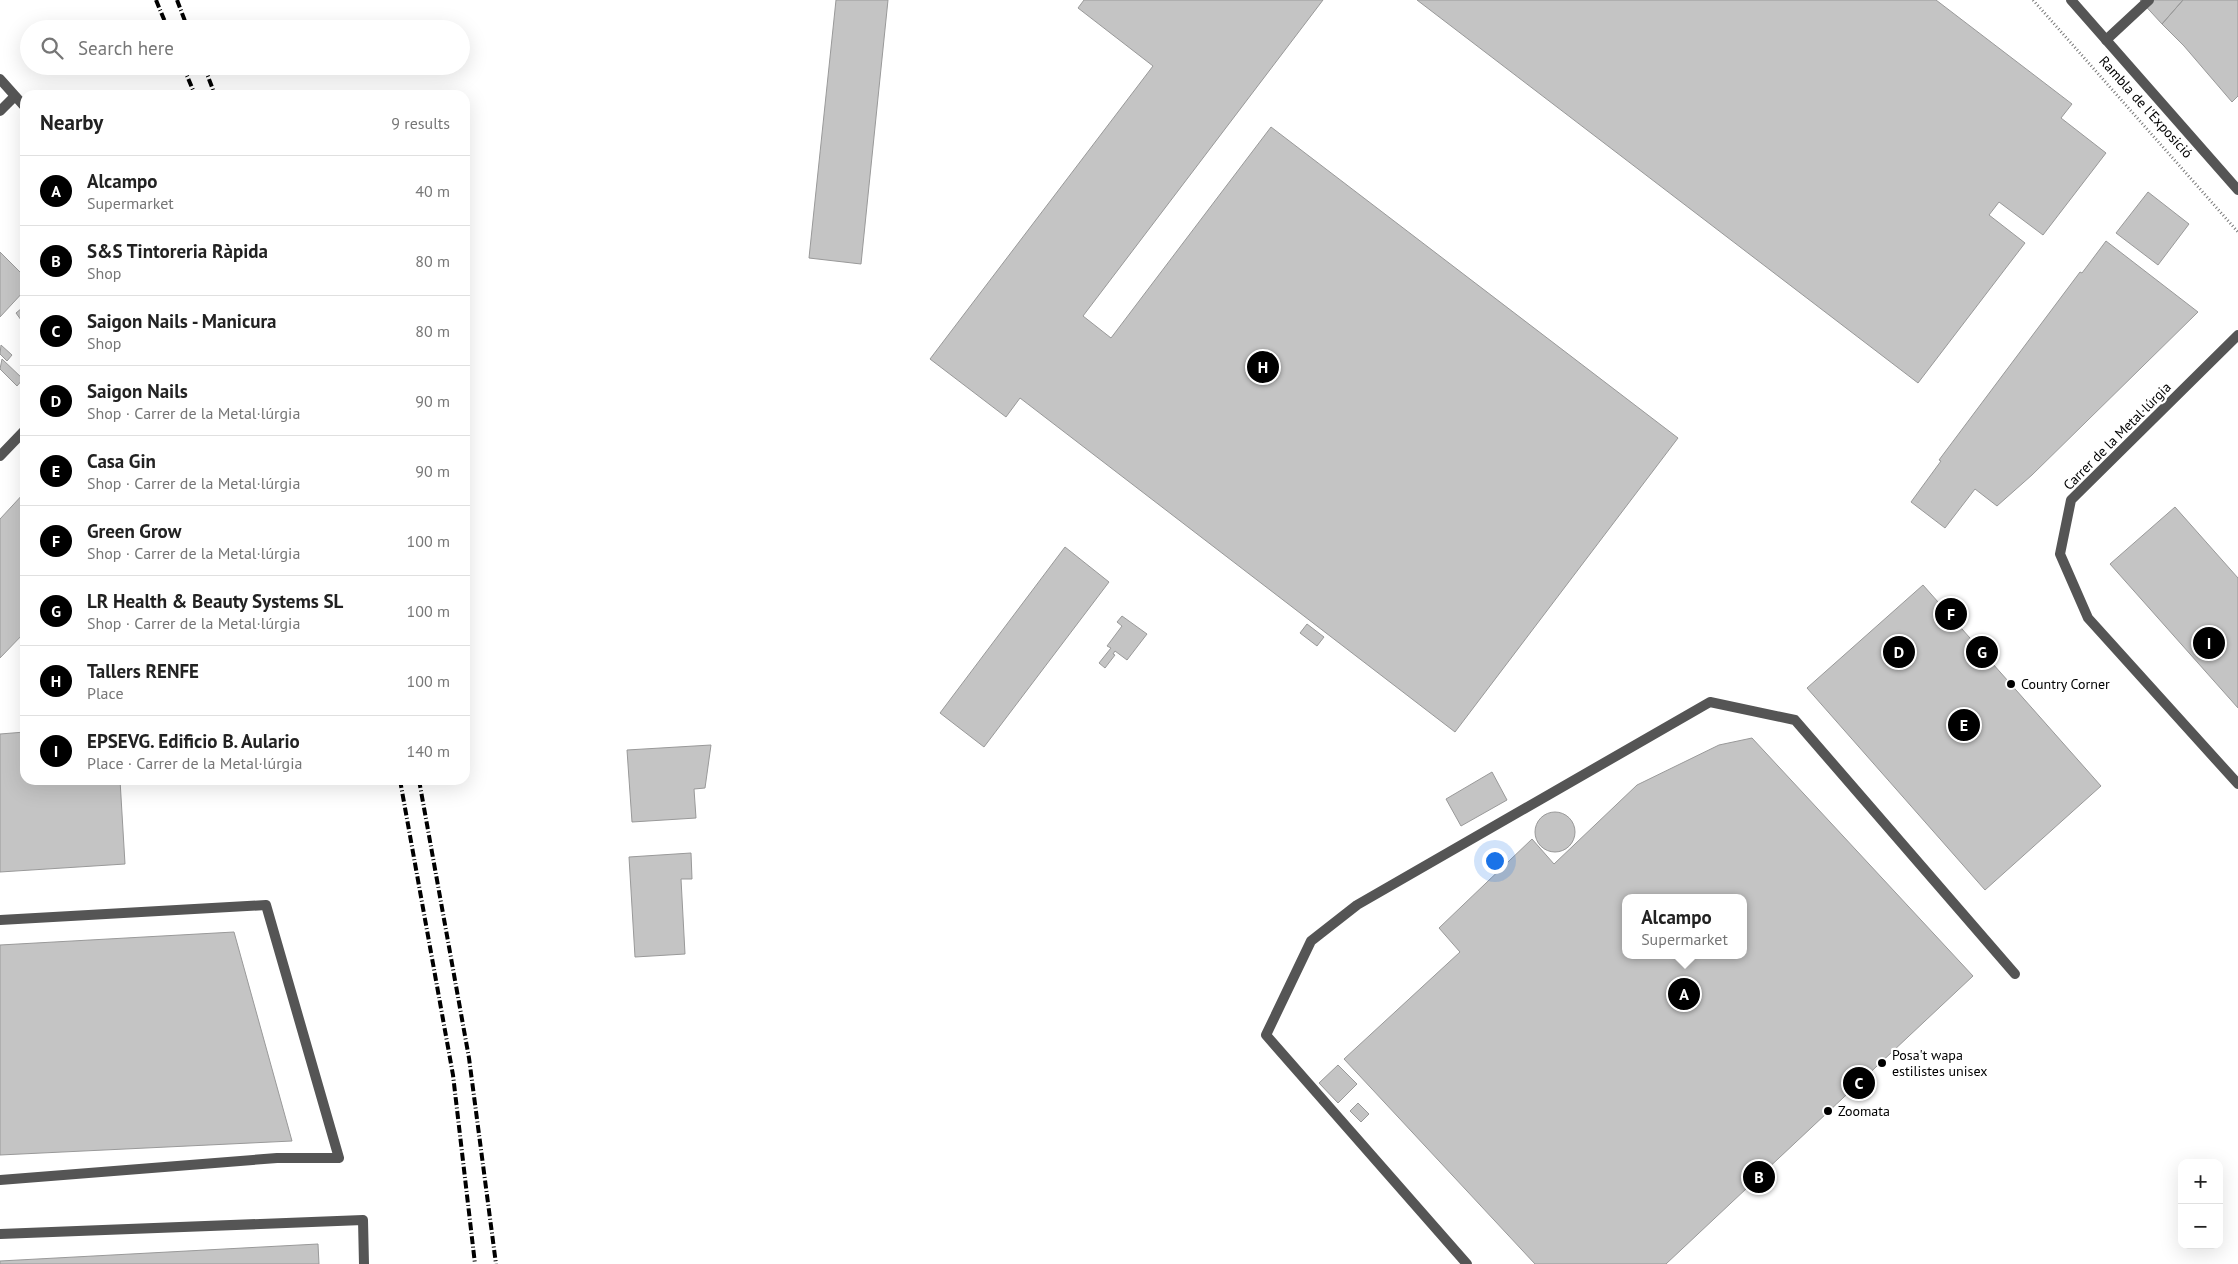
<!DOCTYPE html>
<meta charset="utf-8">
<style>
body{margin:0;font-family:"PT Sans",sans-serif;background:#f2f2f2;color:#222}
.controls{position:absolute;right:15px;bottom:15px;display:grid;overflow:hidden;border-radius:10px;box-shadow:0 5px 20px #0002}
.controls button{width:45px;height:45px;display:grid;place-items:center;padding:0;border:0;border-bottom:1px solid #e0e0e0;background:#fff;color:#222;font:25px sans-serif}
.you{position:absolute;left:1494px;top:860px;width:18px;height:18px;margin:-12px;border:4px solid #fff;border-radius:50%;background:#1a73e8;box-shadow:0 0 0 8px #1a73e833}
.badge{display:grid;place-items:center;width:32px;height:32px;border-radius:50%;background:#000;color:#fff;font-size:16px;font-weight:700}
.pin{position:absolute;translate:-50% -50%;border:2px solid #fff;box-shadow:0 1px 5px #0006}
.popup{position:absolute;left:1622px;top:894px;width:125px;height:65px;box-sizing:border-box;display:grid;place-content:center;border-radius:10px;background:#fff;filter:drop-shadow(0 1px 4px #0005);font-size:16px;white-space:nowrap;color:#767676}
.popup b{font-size:19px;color:#222}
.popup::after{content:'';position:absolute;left:50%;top:100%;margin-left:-10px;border:10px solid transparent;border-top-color:#fff}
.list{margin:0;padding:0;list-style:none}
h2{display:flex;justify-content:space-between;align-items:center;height:65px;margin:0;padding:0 20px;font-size:21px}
h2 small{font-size:16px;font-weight:400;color:#767676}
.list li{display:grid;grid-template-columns:32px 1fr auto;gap:15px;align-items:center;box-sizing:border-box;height:70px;padding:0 20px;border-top:1px solid #e0e0e0}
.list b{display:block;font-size:19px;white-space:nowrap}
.list p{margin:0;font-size:16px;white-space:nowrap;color:#767676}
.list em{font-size:16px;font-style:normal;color:#767676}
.icon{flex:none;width:28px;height:28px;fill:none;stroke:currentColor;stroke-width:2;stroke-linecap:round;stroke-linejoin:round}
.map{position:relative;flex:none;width:2238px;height:1264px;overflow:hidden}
.search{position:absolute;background:#fff;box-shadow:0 5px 20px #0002;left:20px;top:20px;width:450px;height:55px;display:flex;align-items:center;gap:12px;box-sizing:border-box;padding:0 18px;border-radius:28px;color:#767676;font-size:19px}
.panel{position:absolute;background:#fff;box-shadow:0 5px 20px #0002;left:20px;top:90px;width:450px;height:695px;border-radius:15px}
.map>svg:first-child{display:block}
.building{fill:#c4c4c4;stroke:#999;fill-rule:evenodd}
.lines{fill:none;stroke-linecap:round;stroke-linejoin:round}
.path{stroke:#777;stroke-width:3;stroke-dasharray:1 2.5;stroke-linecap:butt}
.lane{stroke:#555;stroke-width:10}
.street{stroke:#555;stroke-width:10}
.rail{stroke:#000;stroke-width:4;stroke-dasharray:8 2.5 1 2.5;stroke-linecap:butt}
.poi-dot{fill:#000;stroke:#fff;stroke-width:2}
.labels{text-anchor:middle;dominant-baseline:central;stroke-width:4.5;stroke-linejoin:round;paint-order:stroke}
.street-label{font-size:14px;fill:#000;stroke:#fff}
.poi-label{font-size:14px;fill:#000;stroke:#fff;text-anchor:start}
</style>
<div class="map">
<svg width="2238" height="1264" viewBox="0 0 2238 1264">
<rect width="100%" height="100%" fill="#fff"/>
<path class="building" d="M836 0H888L861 264 809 258Z
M1084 0H1323L1083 316 1111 338 1271 127 1678 438 1455 732 1020 398 1006 417 930 359 1153 66 1078 8Z
M1417 0H1936L2072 104 2061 118 2106 153 2043 235 1999 202 1989 215 2025 243 1918 383Z
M2140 0H2183L2162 24Z
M2183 0H2238V96L2232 102 2184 46 2162 24Z
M2148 192 2189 224 2158 265 2116 233Z
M2106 241 2198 312 2032 475 1997 506 1975 489 1945 528 1911 502 1941 461 1939 460 2080 272 2082 273Z
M0 252 25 277V290L0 317Z
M22 308 25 313 24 324 16 313Z
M1 345 12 355 7 361 0 354Z
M2 359 23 379 17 386 0 369Z
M25 492V632L0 658V519Z
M2175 507 2238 578V708L2110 564Z
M1065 547 1109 582 984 747 940 713Z
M1923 585 2101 786 1985 890 1807 688Z
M1122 616 1147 634 1127 660 1115 651 1113 654 1115 655 1105 668 1099 663 1111 648 1107 646 1122 626 1117 622Z
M1307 624 1324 637 1317 646 1300 633Z
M25 732V780H120L125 864 0 872V734Z
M1752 738 1973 976 1666 1264H1535L1344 1059 1460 952 1439 928 1532 839 1554 864 1637 785 1719 745ZM1625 898H1743V955H1625Z
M711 745 705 788 694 789 696 818 632 822 627 750Z
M1492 772 1507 800 1461 826 1446 799Z
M1535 832a20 20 0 1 1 40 0a20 20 0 1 1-40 0Z
M691 853 692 879H681L685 954 635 957 629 857Z
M234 932 292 1141 0 1155V945Z
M1338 1065 1357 1084 1338 1103 1319 1083Z
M1358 1103 1369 1114 1361 1122 1350 1111Z
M318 1244 319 1264H0V1261Z"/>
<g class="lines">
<path class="path" d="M2033 0 2238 232"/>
<path class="lane" d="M2106 40 2149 0
M0 920 266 905 339 1158H277L0 1180
M0 1234 363 1220 364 1264
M1467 1264 1266 1035 1311 941 1357 905 1710 702 1795 720 2015 974"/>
<path class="street" d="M2071 0 2238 190
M0 79 25 107
M0 111 15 96
M2238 335 2071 500 2060 554 2088 618 2238 784
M0 456 25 430"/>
<path class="rail" d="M156 0 168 29
M177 0 188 29
M183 66 195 95
M204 66 215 95
M400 780 453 1075 475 1264
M419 780 469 1058 496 1264"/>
</g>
<g class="poi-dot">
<circle cx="2011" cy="684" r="5"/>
<circle cx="1882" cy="1063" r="5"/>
<circle cx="1828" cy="1111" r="5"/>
</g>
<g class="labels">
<g class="street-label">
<text transform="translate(2146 107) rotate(48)">Rambla de l'Exposició</text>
<text transform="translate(2117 436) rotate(-45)">Carrer de la Metal·lúrgia</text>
</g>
<g class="poi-label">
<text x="2021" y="684">Country Corner</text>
<text x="1892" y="1055">Posa't wapa<tspan x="1892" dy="16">estilistes unisex</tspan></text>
<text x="1838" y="1111">Zoomata</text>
</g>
</g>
</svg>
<div class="controls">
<button>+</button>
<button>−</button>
</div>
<div class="you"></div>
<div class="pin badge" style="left:1684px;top:994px">A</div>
<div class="popup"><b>Alcampo</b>Supermarket</div>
<div class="pin badge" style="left:1759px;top:1177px">B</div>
<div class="pin badge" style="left:1859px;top:1083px">C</div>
<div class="pin badge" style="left:1899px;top:652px">D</div>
<div class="pin badge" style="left:1964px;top:725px">E</div>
<div class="pin badge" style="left:1951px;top:614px">F</div>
<div class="pin badge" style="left:1982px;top:652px">G</div>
<div class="pin badge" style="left:1263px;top:367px">H</div>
<div class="pin badge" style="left:2209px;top:643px">I</div>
<div class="search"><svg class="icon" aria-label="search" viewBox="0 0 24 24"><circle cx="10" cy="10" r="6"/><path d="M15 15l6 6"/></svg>Search here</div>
<section class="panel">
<h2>Nearby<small>9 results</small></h2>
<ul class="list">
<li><span class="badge">A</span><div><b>Alcampo</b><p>Supermarket</p></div><em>40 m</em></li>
<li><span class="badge">B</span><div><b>S&amp;S Tintoreria Ràpida</b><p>Shop</p></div><em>80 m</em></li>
<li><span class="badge">C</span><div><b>Saigon Nails - Manicura</b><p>Shop</p></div><em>80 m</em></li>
<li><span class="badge">D</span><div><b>Saigon Nails</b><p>Shop · Carrer de la Metal·lúrgia</p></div><em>90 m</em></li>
<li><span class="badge">E</span><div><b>Casa Gin</b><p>Shop · Carrer de la Metal·lúrgia</p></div><em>90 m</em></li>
<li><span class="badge">F</span><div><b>Green Grow</b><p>Shop · Carrer de la Metal·lúrgia</p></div><em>100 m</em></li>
<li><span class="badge">G</span><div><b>LR Health &amp; Beauty Systems SL</b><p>Shop · Carrer de la Metal·lúrgia</p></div><em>100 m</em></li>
<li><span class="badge">H</span><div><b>Tallers RENFE</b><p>Place</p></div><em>100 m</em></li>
<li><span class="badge">I</span><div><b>EPSEVG. Edificio B. Aulario</b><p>Place · Carrer de la Metal·lúrgia</p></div><em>140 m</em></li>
</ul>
</section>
</div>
